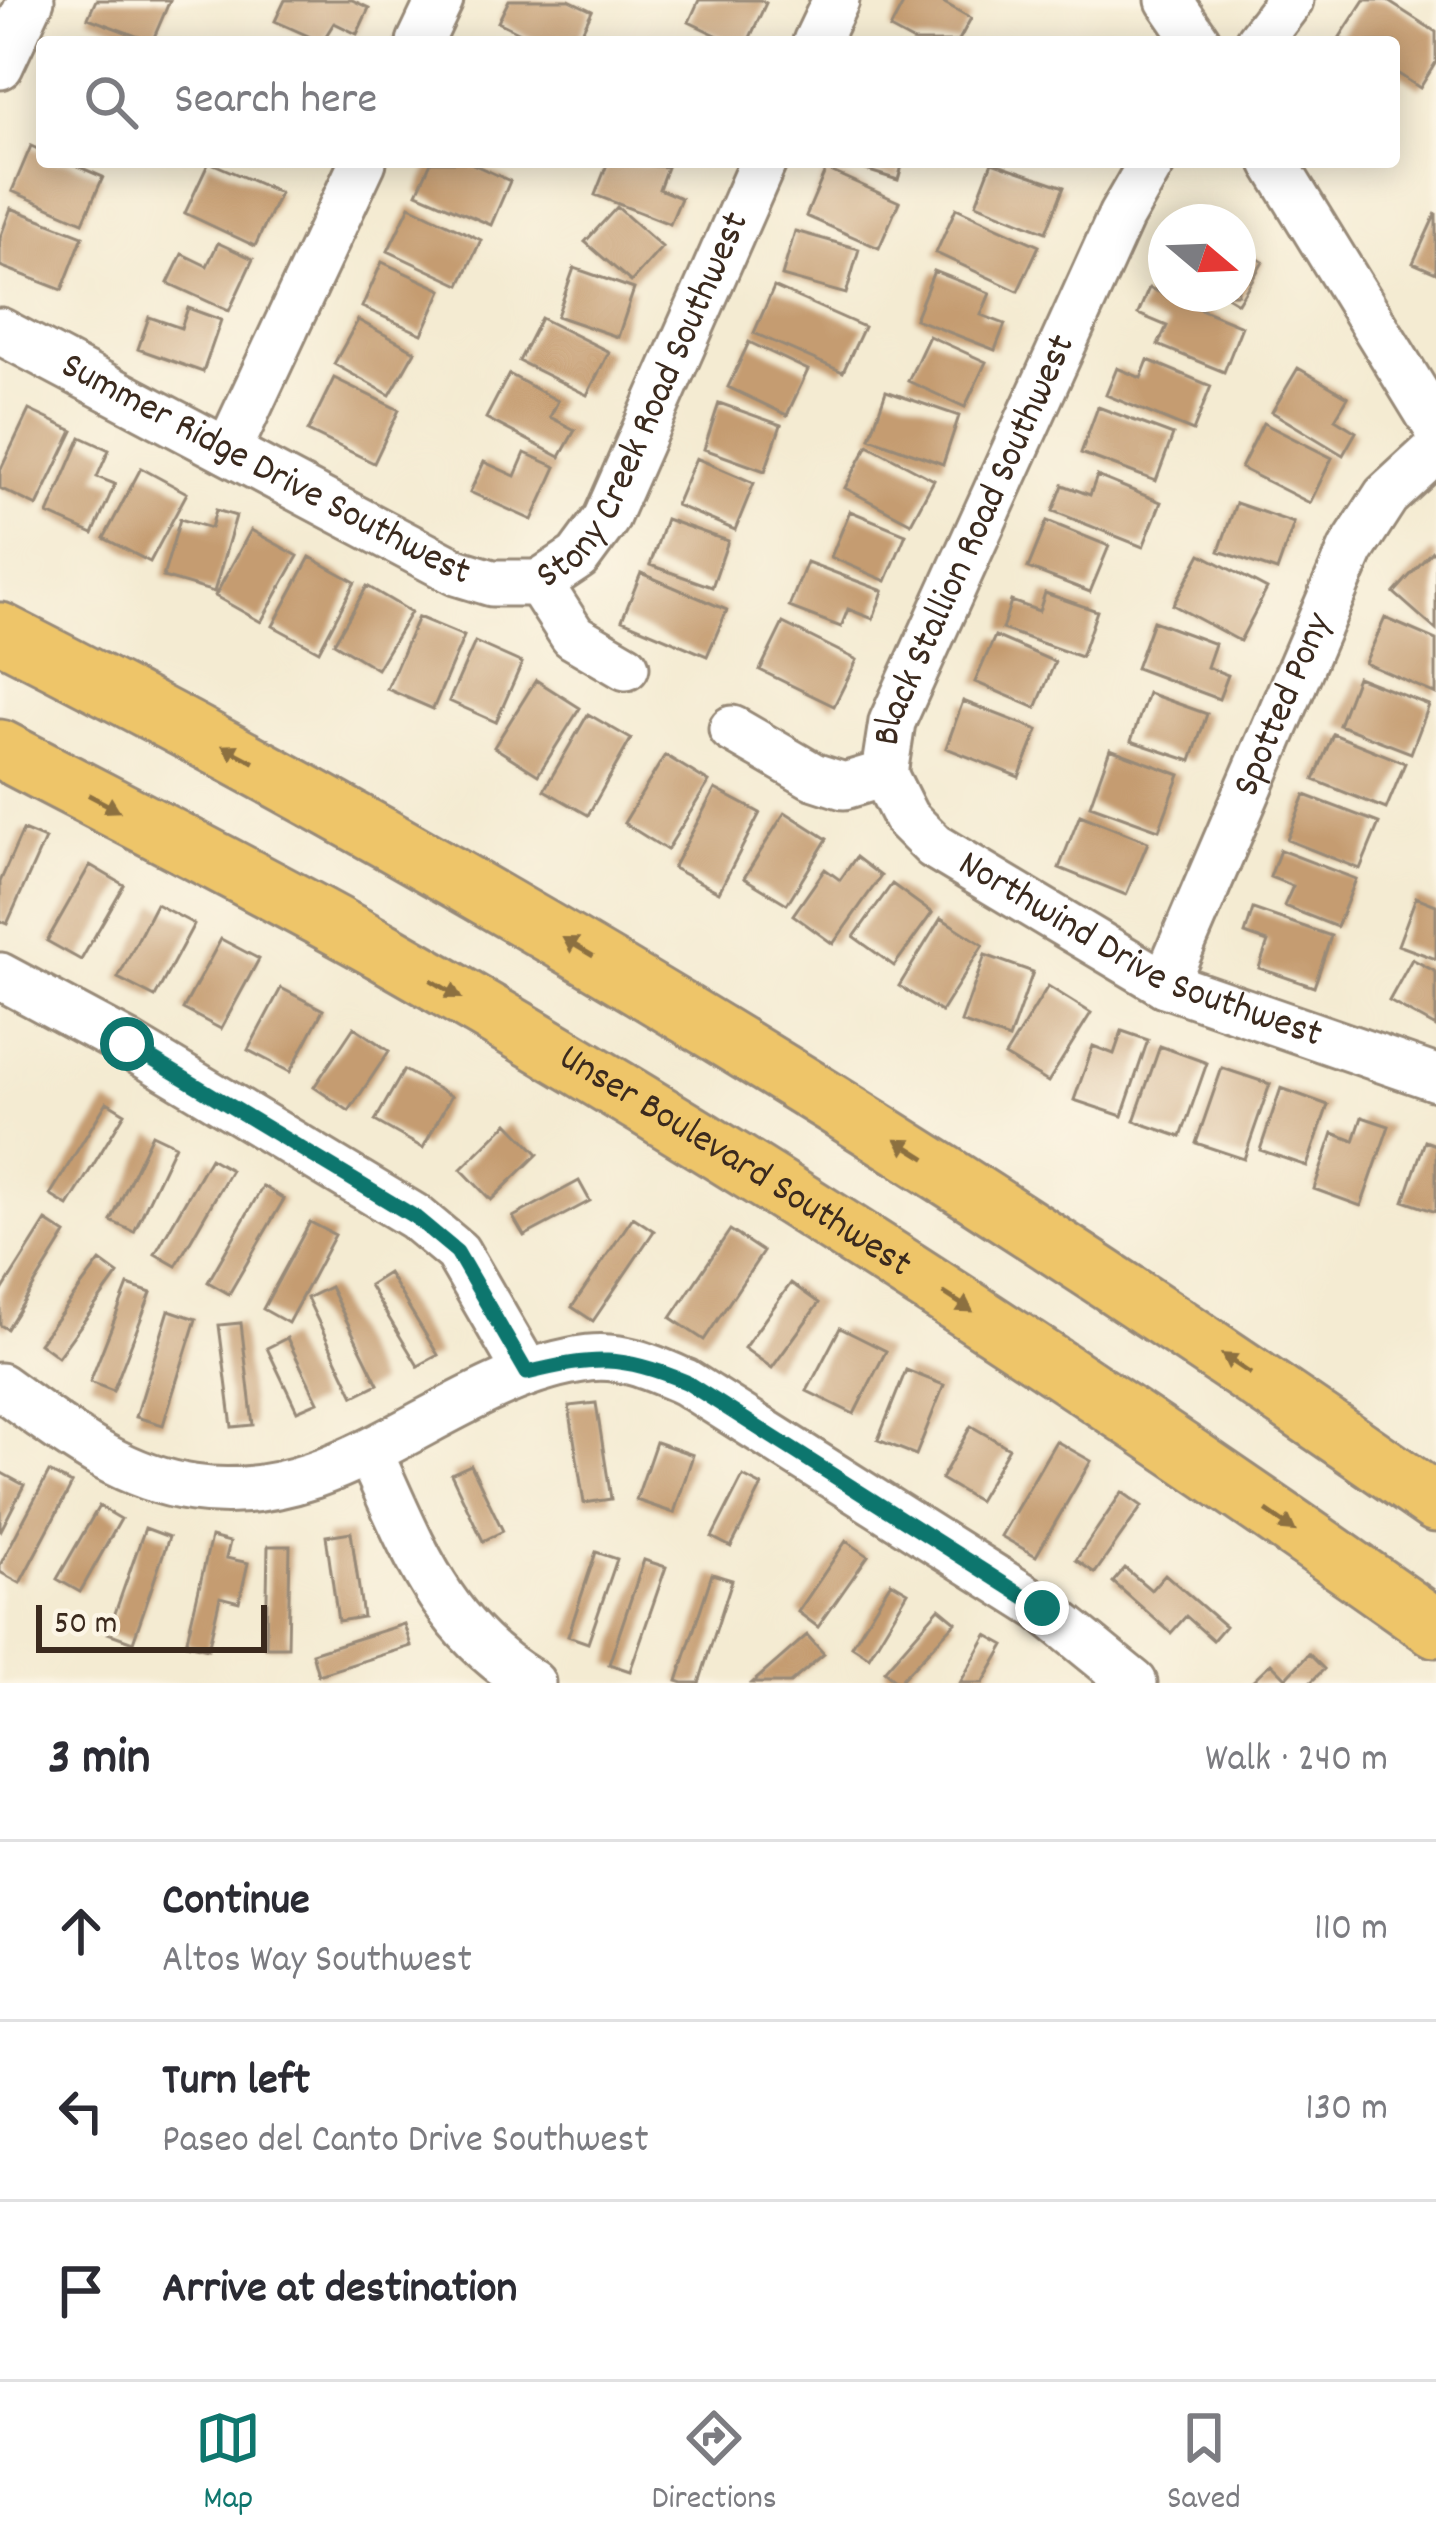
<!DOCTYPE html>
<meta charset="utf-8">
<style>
body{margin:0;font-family:Dekko,sans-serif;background:#f2f2f3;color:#2b2b33}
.compass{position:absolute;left:1148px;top:204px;width:108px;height:108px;border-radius:50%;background:#fff;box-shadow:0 6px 30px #0003;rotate:109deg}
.scale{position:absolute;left:36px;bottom:30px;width:231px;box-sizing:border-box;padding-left:12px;border:6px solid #3b2a1e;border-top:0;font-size:33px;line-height:42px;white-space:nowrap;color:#3b2a1e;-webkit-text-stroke:9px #fcf5e5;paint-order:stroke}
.stop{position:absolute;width:36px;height:36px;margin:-27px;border:9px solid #0f766e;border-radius:50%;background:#fff}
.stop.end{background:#0f766e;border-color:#fff;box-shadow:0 3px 12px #0008}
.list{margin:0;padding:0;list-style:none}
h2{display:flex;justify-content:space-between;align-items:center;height:156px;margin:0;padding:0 48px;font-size:51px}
h2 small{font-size:39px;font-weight:400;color:#7c7c81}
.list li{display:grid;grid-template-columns:78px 1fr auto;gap:36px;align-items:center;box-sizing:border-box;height:180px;padding:0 48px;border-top:3px solid #e1e1e2}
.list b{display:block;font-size:45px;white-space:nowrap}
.list p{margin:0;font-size:39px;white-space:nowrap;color:#7c7c81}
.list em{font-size:39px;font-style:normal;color:#7c7c81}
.icon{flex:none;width:66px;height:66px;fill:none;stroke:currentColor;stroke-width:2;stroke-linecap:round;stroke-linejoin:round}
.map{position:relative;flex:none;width:1436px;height:1683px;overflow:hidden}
.search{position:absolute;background:#fff;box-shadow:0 6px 30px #0003;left:36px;right:36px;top:36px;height:132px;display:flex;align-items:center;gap:30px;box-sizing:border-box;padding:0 42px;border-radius:12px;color:#7c7c81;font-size:45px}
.sheet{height:696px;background:#fff}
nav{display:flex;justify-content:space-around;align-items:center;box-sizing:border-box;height:168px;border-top:3px solid #e1e1e2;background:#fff;font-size:33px;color:#7c7c81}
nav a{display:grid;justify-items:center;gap:6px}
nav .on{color:#0f766e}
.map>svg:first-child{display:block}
.building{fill:#c59c71}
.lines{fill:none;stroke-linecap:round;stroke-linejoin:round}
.minor-casing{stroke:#988a78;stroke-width:51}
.major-casing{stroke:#988a78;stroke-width:63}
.minor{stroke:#fff;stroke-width:45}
.major{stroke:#eec569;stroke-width:57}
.oneway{fill:#8c7040}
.route{stroke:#0f766e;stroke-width:15}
.labels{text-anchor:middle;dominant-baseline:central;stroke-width:9;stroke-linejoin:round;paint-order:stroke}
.street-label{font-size:39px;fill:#3b2a1e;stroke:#fcf5e5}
</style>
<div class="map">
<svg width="1436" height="1683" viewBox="0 0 1436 1683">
<rect width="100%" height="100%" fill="#fcf5e5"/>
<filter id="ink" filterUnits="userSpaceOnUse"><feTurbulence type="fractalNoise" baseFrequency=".00833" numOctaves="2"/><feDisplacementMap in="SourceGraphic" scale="24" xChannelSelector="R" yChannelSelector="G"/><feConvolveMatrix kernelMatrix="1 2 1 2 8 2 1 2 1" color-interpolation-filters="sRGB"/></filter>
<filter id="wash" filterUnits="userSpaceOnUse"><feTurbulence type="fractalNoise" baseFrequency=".004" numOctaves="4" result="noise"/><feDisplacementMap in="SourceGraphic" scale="48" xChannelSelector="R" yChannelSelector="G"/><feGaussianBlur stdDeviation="2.7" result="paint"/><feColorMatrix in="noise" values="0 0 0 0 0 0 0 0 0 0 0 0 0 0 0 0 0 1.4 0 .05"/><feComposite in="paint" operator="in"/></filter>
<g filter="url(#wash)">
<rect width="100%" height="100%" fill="#f4ebd2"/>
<g id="blocks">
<path class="building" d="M96 0H170L152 42 88 18Z
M285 0H352L369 8 357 34 334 23 322 42 275 21Z
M509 0H569L592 11 577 42H539L498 22Z
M699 0H760L766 3 748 42H731L689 22Z
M905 0H939L971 18 958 42H914L890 29Z
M1364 0H1386L1436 32V62L1420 88 1394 71V42H1348L1340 37Z
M31 146 42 151V162H68L103 177 83 222 12 191Z
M209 162 280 193 255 246 185 213Z
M431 162H468L510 181 491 225 417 193Z
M608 162 667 167 659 189 681 198 670 224 595 195Z
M841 162H903L898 180Z
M992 162 1064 187 1046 232 976 204Z
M826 169 899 202 879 248 806 216Z
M410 206 481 240 460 285 388 251Z
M617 207 662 247 631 282 585 242Z
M11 208 83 236 62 290 0 266V238Z
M956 208 1039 246 1018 291 936 253Z
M1436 213V273L1413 263Z
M795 231 859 249 846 294 782 276Z
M218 243 253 259 229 311 168 283 182 254 207 266Z
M1238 246 1263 262 1238 303 1223 294H1238Z
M382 262 442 290 422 334 362 307Z
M574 268 634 289 618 337 557 316Z
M934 271 990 293 981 315 1005 324 995 350 915 319Z
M774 287 864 327 843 372 754 333Z
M1149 288 1242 326 1224 372 1158 345 1167 326 1138 314Z
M188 308 221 320 203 372 138 349 149 317 181 328Z
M541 318 609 352 587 395 519 361Z
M358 320 415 351 390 395 334 364Z
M929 336 986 362 965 407 908 381Z
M749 342 808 370 787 415 728 387Z
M1148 360 1211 386 1193 431 1106 395 1117 368 1141 378Z
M1298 368 1348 397 1335 419 1356 432 1343 455 1272 412Z
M509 374 558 401 550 417 575 430 560 457 486 418Z
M334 378 399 410 374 463 308 431Z
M886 391 959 416 943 464 870 438Z
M719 403 781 425 765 471 704 449Z
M1098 407 1173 435 1156 481 1081 453Z
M29 410 73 431 37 506 0 488V471Z
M1263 423 1332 458 1310 503 1241 468Z
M81 437 109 450 97 477 115 484 93 534 48 514Z
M868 445 934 480 911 523 845 488Z
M525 453 556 467 532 520 470 492 484 462 515 476Z
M696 458 754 483 735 530 676 505Z
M141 468 187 493 150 562 104 538Z
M1097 476 1161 502 1143 547 1053 511 1063 485 1090 495Z
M1236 503 1294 523 1277 571 1219 551Z
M216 510 236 516 214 592 163 577 180 519 211 528Z
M850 511 906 534 886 581 831 557Z
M666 519 728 541 712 587 650 565Z
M1047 521 1109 546 1090 592 1028 568Z
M251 530 298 556 261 622 215 596Z
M1432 551 1436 554V630L1394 593Z
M1201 554 1267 589 1240 641 1173 605Z
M310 557 355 582 319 651 273 626Z
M807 562 883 591 873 619 848 609 841 627 789 607Z
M641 573 727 610 707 656 622 620Z
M367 586 411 612 377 669 334 643Z
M1045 593 1097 611 1081 657 1002 629 1011 601 1039 611Z
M418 617 464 636 433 709 387 689Z
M1385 618 1436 640V694L1365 663Z
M1153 621 1215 644 1207 667 1228 675 1219 699 1136 668Z
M783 623 857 660 834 706 760 670Z
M995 636 1055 662 1036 708 975 682Z
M475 642 522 663 496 722 449 701Z
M1357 677 1429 705 1411 753 1339 725Z
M536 680 580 708 538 775 494 747Z
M1148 693 1207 714 1191 761 1131 741Z
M963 701 1038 730 1019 777 946 748Z
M588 714 631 739 588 815 544 790Z
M1333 734 1405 763 1386 809 1314 780Z
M1110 749 1180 775 1159 830 1090 805Z
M665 755 709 782 667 850 624 823Z
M715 789 760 813 719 892 673 868Z
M1305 795 1379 823 1360 869 1287 840Z
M785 812 827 839 787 904 744 878Z
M1080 815 1148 842 1126 895 1059 868Z
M23 830 45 839 7 924 0 921V882Z
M1280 850 1356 879 1337 927 1284 906 1293 886 1270 877Z
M856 857 881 876 833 944 793 915 825 869 840 880Z
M90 865 124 885 81 960 47 941Z
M892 884 932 913 894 966 854 937Z
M1416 897 1436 905V959L1398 945Z
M156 904 194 924 155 997 118 978Z
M1253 909 1331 936 1314 987 1259 968 1268 942 1245 934Z
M941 918 983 945 941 1012 899 986Z
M221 939 259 959 221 1029 183 1009Z
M985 955 1033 972 1009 1039 961 1022Z
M1412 959 1436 972V1027L1389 1001Z
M1048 986 1091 1013 1048 1082 1005 1056Z
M281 988 323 1010 290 1072 248 1050Z
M354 1027 389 1051 349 1111 314 1087Z
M1122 1031 1148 1040 1122 1116 1074 1100 1093 1046 1114 1054Z
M1160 1046 1207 1063 1181 1137 1134 1121Z
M1222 1068 1270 1084 1244 1159 1196 1143Z
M404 1070 451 1096 423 1148 375 1121Z
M1281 1088 1328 1105 1307 1166 1260 1150Z
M107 1102 125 1113 68 1206 50 1195Z
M1362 1117 1389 1126 1361 1206 1314 1189 1333 1133 1354 1141Z
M508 1123 538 1154 491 1200 461 1169Z
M152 1134 175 1145 134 1232 111 1221Z
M1425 1141 1436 1145V1212L1404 1201Z
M210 1158 231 1170 176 1266 155 1254Z
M579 1181 590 1201 524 1236 513 1217Z
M263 1186 284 1199 229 1294 208 1282Z
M633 1217 654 1231 593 1321 572 1307Z
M46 1221 66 1234 7 1329 0 1325V1294Z
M310 1222 335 1235 288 1323 263 1309Z
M730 1230 763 1252 704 1340 671 1318Z
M100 1261 118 1274 58 1357 39 1343Z
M388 1273 438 1355 418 1366 369 1285Z
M791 1283 819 1303 772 1368 744 1348Z
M128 1285 151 1293 113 1391 90 1382Z
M330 1287 378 1384 354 1396 307 1298Z
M169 1310 196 1319 163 1425 136 1417Z
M241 1323 253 1425 232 1427 219 1325Z
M840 1328 886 1351 854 1414 807 1391Z
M287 1338 318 1402 297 1411 267 1348Z
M906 1370 944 1385 916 1455 878 1440Z
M596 1403 611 1499 584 1503 569 1406Z
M971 1426 1009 1448 978 1501 941 1479Z
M1056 1441 1091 1461 1036 1556 1001 1536Z
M656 1442 693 1455 674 1513 636 1500Z
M471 1465 503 1531 483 1541 451 1474Z
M0 1472 24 1485 0 1532Z
M49 1472 72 1484 20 1583 0 1572V1565Z
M743 1476 762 1486 731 1547 712 1537Z
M1122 1492 1142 1506 1095 1573 1076 1560Z
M99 1506 121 1519 80 1592 57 1579Z
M145 1528 169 1537 133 1642 108 1633Z
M351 1532 363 1617 338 1621 326 1536Z
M211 1537 230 1542 226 1558 248 1563 239 1602 220 1597 208 1649 186 1644Z
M846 1541 868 1556 818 1627 798 1612Z
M268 1546H290L288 1647H266Z
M596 1552 617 1559 588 1643 568 1636Z
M644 1560 666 1567 630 1671 609 1664Z
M1125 1568 1151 1590 1165 1574 1225 1626 1213 1640 1186 1616 1171 1633 1113 1582Z
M712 1574 732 1580 699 1683H683L677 1681Z
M891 1582 908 1592 869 1657 852 1646Z
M939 1608 956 1622 898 1683 884 1671Z
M404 1624 411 1646 318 1675 312 1653Z
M807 1635 824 1654 790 1683H752Z
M987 1635 1005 1645 983 1683H960Z
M1309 1654 1324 1669 1310 1683H1250L1271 1663 1286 1678Z"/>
</g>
</g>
<g filter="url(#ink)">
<use href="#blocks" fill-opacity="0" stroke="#988a78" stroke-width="3"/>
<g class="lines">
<g class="minor-casing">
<g id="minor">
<path d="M1169 0 1198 42"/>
<path d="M420 42 440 0"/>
<path d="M816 42 836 0"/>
<path d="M1258 42 1290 0"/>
<path d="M0 66 31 0"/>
<path d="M1274 162 1436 426"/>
<path id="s1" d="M0 331 456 572 492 583H539"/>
<path d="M228 451 363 162"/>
<path id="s2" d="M626 667 573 636 539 583 578 557 606 519 763 162"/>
<path id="s3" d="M732 729 813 776 844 786 884 774 892 722 1121 216 1152 162"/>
<path id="s4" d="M884 774 906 818 934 846 1165 984 1436 1078"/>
<path d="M0 976 127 1044 415 1217 457 1252 527 1373"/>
<path id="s5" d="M1165 984 1351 550 1386 496 1436 450"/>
<path d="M0 1386C60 1429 117 1477 193 1488 343 1511 449 1376 589 1358 624 1354 655 1369 685 1382L1042 1608 1134 1683"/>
<path d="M370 1454C413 1547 439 1627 532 1683"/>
</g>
</g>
<g class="major-casing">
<g id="major">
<path d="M0 632C501 887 975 1181 1436 1503"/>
<path id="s6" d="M0 749C128 816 258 881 384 952 746 1159 1096 1387 1436 1628"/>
</g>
</g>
<use href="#minor" class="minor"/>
<use href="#major" class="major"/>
</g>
<defs><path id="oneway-solid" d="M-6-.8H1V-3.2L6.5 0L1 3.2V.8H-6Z" transform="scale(3)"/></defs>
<g class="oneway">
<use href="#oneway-solid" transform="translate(238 754) rotate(-152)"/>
<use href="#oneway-solid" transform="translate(104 803) rotate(28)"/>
<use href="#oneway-solid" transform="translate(578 947) rotate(-149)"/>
<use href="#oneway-solid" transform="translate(446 989) rotate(31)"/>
<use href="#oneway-solid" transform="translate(911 1149) rotate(-148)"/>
<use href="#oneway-solid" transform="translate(958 1302) rotate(33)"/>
<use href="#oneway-solid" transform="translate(1236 1364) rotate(-146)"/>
<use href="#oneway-solid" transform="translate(1281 1521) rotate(35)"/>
</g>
</g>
<g class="lines" filter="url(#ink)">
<path class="route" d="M127 1044 415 1217 457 1252 527 1373C594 1357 621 1354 686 1382L1042 1608"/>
</g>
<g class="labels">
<g class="street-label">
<text stroke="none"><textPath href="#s2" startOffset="339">Stony Creek Road Southwest</textPath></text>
<text stroke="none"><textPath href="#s1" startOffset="300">Summer Ridge Drive Southwest</textPath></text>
<text stroke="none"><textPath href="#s3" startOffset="420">Black Stallion Road Southwest</textPath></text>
<text stroke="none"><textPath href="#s5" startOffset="303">Spotted Pony</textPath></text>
<text stroke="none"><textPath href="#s4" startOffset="321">Northwind Drive Southwest</textPath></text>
<text stroke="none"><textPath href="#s6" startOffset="843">Unser Boulevard Southwest</textPath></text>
</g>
</g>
</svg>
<svg class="compass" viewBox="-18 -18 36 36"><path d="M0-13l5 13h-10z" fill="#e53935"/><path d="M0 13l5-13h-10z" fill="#7c7c81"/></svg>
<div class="scale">50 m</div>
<div class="stop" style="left:127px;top:1044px"></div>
<div class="stop end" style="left:1042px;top:1608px"></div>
<div class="search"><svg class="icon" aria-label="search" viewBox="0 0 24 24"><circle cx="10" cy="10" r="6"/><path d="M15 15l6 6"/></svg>Search here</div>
</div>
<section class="sheet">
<h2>3 min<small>Walk · 240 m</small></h2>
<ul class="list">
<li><svg class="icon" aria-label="ahead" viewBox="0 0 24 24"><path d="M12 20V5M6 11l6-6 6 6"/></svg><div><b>Continue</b><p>Altos Way Southwest</p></div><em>110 m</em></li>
<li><svg class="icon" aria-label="left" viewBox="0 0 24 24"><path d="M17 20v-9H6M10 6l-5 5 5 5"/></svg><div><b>Turn left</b><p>Paseo del Canto Drive Southwest</p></div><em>130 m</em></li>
<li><svg class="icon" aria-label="arrive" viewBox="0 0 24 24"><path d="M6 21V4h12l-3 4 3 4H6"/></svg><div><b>Arrive at destination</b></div></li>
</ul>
</section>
<nav>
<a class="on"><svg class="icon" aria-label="map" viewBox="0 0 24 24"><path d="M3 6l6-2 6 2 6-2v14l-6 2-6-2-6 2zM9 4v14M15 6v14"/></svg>Map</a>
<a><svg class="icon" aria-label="directions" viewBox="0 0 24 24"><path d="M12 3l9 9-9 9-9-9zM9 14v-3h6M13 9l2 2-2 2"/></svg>Directions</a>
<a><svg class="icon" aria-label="saved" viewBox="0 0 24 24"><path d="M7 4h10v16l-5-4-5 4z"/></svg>Saved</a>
</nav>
